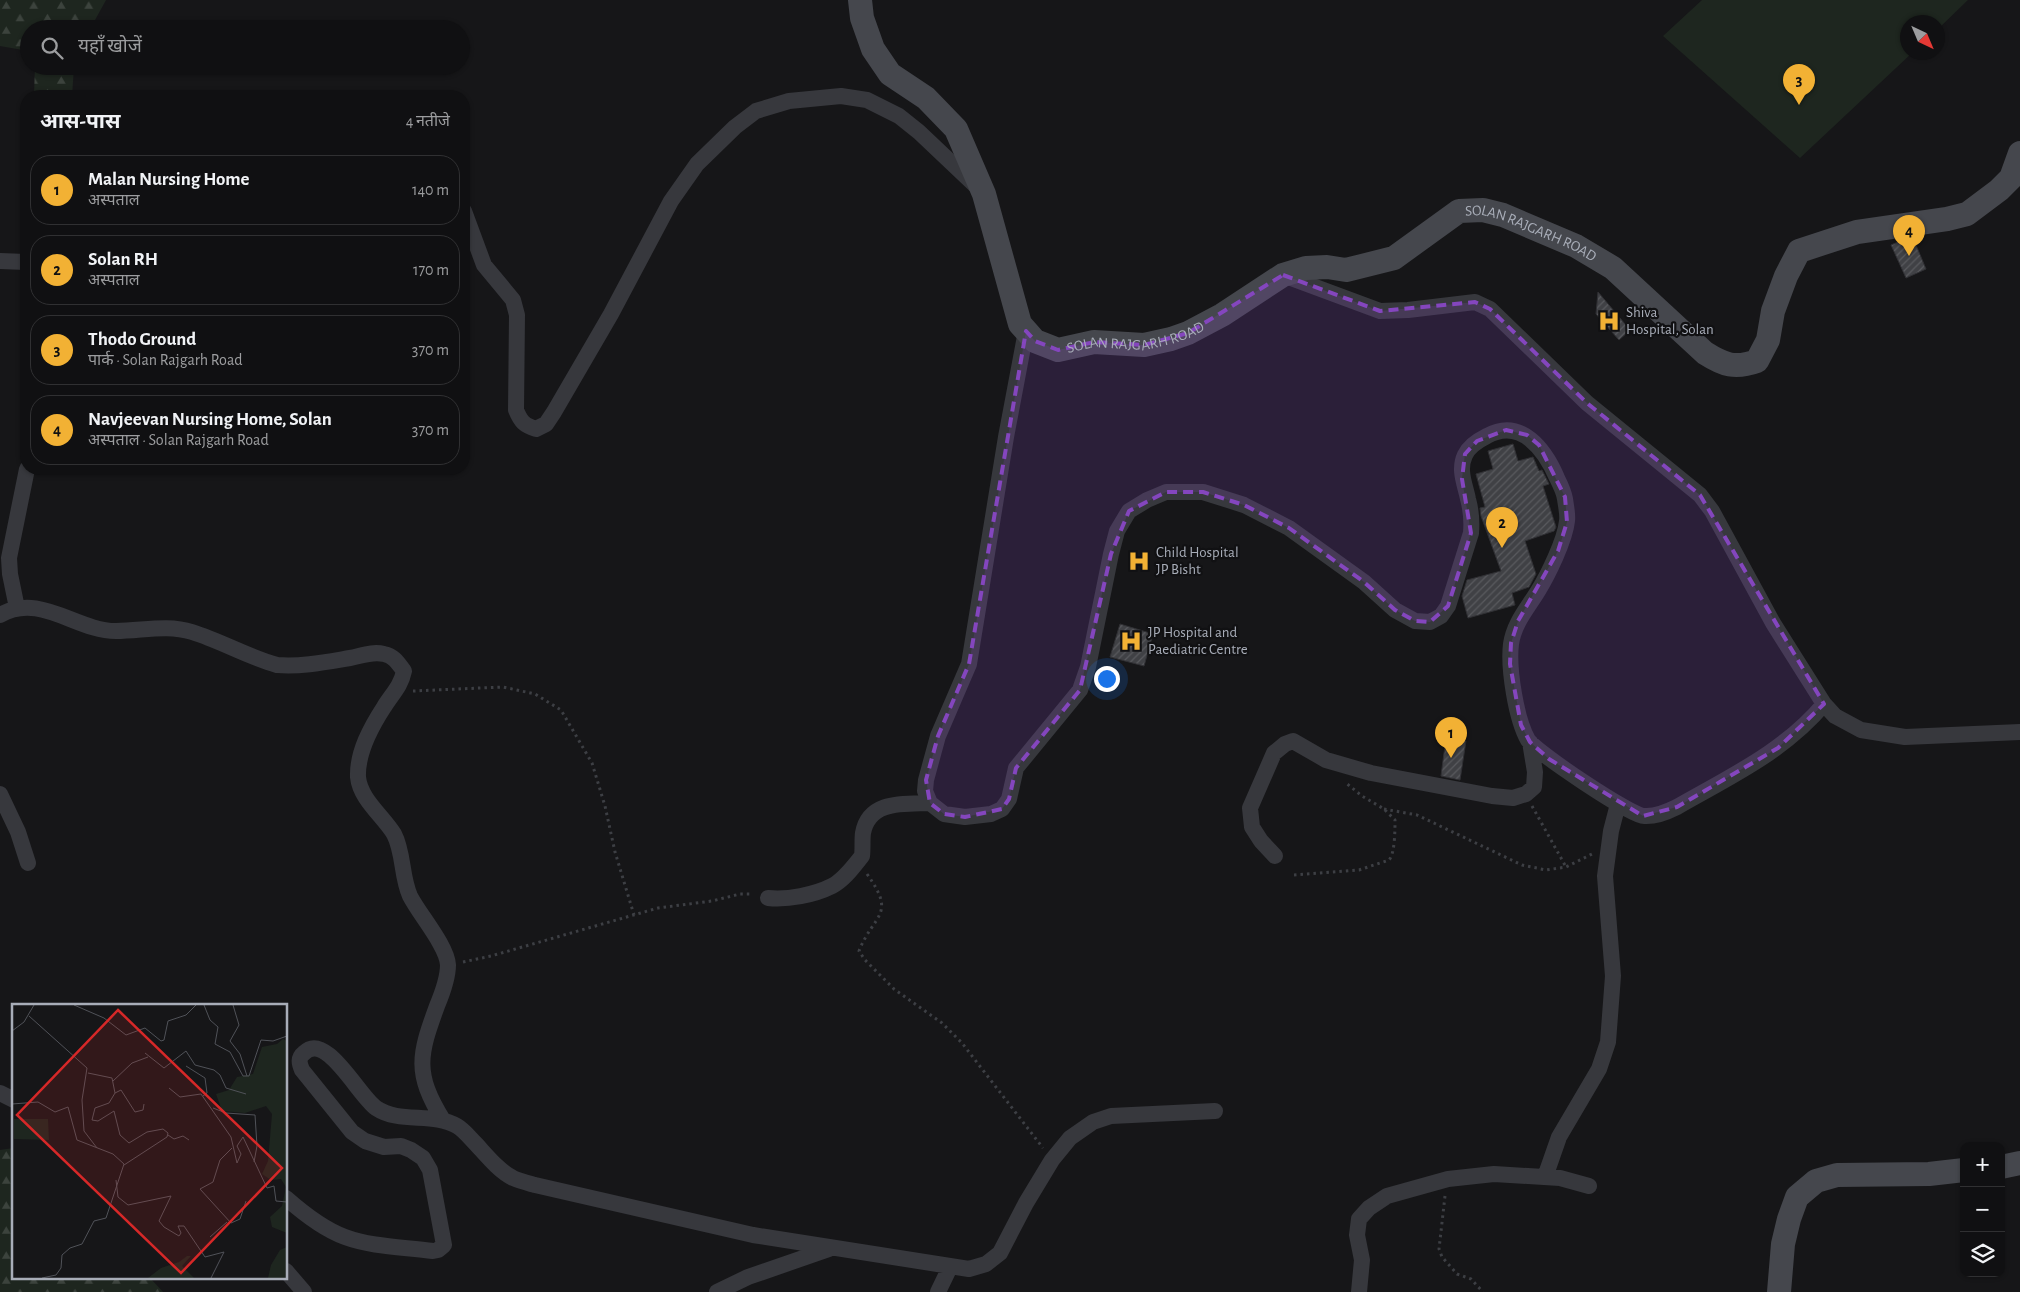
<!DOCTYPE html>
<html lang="hi">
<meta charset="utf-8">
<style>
body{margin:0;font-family:"Alegreya Sans","Noto Sans Devanagari",sans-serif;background:#19191b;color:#f1f3f6}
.controls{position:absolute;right:15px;bottom:15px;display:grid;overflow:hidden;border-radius:10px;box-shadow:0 1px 4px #0004}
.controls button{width:45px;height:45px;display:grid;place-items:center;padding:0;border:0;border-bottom:1px solid #303032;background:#101012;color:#f1f3f6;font:25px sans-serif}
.compass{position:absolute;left:1900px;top:15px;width:45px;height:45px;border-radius:50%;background:#101012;box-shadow:0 1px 4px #0004;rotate:136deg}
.you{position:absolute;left:1106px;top:678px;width:18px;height:18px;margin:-12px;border:4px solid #fff;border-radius:50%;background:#1a73e8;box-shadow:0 0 0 8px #1a73e833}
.badge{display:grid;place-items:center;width:32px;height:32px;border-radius:50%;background:#f2b134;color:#111;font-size:16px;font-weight:700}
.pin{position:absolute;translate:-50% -41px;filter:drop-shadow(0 1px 2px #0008)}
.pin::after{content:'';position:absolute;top:26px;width:18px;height:15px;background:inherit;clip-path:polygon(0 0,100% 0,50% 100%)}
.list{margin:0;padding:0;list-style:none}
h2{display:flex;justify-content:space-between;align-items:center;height:65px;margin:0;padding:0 20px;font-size:21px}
h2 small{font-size:16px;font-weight:400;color:#9c9d9f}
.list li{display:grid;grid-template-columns:32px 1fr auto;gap:15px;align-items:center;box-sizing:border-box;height:70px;margin:0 10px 10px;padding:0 10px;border:1px solid #303032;border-radius:20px}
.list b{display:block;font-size:19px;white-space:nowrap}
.list p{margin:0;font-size:16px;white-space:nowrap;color:#9c9d9f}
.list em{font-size:16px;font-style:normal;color:#9c9d9f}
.icon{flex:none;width:28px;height:28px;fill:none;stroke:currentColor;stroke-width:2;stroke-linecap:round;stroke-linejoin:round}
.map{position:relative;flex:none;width:2020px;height:1292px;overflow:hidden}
.search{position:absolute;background:#101012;box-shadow:0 1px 4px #0004;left:20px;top:20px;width:450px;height:55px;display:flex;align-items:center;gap:12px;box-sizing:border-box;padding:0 18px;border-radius:28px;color:#9c9d9f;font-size:19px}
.panel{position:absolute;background:#101012;box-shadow:0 1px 4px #0004;left:20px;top:90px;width:450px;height:385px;border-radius:20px}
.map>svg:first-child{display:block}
.forest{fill:url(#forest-firs)}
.green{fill:#1e261f}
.building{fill:url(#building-hatch);stroke:#303034}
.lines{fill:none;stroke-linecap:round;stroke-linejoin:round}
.path{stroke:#3d3f44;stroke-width:3;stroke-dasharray:2.5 4;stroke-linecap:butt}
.minor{stroke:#37383d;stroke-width:16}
.secondary{stroke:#45474d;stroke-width:24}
.marked{fill:#8446be;fill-opacity:0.2;stroke:#8446be;stroke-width:4;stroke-dasharray:10 6;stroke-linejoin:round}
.labels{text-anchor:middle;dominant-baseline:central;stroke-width:4.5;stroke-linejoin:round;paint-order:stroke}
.street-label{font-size:15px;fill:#a8adb8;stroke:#111113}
.poi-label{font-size:15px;fill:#a8adb8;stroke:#111113;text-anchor:start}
.inset-road{fill:none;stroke:#505258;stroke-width:1}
.view{fill:#d62828;fill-opacity:0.15;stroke:#d62828;stroke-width:2.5}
.inset-edge{fill:none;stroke:#a8adb8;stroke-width:2.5}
</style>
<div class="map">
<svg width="2020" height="1292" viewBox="0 0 2020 1292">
<defs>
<pattern id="forest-firs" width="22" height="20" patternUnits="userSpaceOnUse" patternTransform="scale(1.25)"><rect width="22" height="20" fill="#1e261f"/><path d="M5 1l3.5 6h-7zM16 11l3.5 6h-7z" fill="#3c433d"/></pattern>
<pattern id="building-hatch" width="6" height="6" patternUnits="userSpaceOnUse" patternTransform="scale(1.25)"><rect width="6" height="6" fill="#404145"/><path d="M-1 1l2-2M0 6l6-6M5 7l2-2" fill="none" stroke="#595a5e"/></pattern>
</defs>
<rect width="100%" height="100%" fill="#161618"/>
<path class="forest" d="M0 0H106L90 29H29V51L0 46Z
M35 66H74L72 96H34Z
M14 1148V1278H150L163 1292H0V1150Z"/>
<path class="green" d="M1702 0H1968L1938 29V22H1908V52L1912 53 1800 158 1663 36Z"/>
<path class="building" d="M1913 238 1926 269 1906 278 1891 245 1905 239Z
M1598 292 1630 330 1619 340 1596 314Z
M1513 444 1518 461 1533 457 1539 471 1542 470 1549 484 1543 486 1556 527 1554 531 1525 541 1536 574 1529 587 1512 593 1515 605 1468 618 1462 596 1467 580 1501 571 1481 516 1480 508 1485 507 1476 474 1493 469 1488 451Z
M1120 624 1153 634 1144 666 1110 657Z
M1446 738 1466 741 1460 780 1441 776Z"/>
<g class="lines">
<path class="path" d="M413 691 503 687 535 694 561 710 592 763 605 806 615 852 634 915
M1532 806 1566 867
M1384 809 1417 815 1522 865 1546 870 1566 867 1592 854
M867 874C897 916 874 913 859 951L865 960 894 989 942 1023 962 1043 1043 1148
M1294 875 1359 870 1389 860C1395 854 1395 829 1395 820L1384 809 1362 796 1346 783
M463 962 491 956 658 908 712 901 740 894H753
M1445 1196 1439 1249 1442 1257 1457 1274 1471 1279 1483 1292"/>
<path class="minor" d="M464 211 484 265 513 300 517 315 516 410C521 422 524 425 536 429L546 424 554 412 611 314 671 201 697 164 735 127 756 111 789 101 841 96 867 100 899 116 919 132 977 187
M0 261 26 262
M1283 275 1380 311 1408 310 1475 302 1490 309 1587 403 1700 495 1712 511 1773 623 1824 704 1835 716 1861 730 1905 737 2020 732
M1026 331 1006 437 969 664 938 736 926 780 925 791 930 803 944 814 965 817 991 814 1002 809 1009 799 1016 768 1080 690 1088 667 1111 554 1117 531 1129 511 1147 500 1166 492H1203L1244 505 1289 528 1364 582 1395 610 1415 621 1430 622 1441 616 1448 606 1471 533C1472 521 1471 510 1468 499 1465 484 1458 470 1465 455 1469 446 1479 440 1487 436 1521 417 1545 450 1557 478 1560 484 1564 492 1565 499 1566 506 1568 515 1567 521 1565 540 1548 575 1538 591 1527 609 1514 623 1511 644 1508 668 1516 719 1528 740 1536 752 1631 816 1644 816 1655 817 1667 812 1677 807 1729 777 1784 752 1824 704
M17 608 10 574 9 558 27 469
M0 615C40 592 76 631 116 631 142 631 167 624 192 632 221 641 248 657 277 665 301 667 326 662 350 658 361 656 372 651 384 654 394 656 398 663 404 671 401 686 392 694 384 707 371 727 357 752 358 777 360 799 383 816 394 834 404 853 401 876 410 896 419 914 447 946 448 965 448 978 442 994 437 1006 419 1055 414 1073 443 1120
M0 794 18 832 28 863
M1275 856 1261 841 1252 827 1250 808 1274 753 1285 744 1293 741 1326 760 1371 773 1492 796 1513 798 1526 794 1534 787 1535 772 1530 742
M768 898C788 900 814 895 832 886 844 880 854 866 862 856 863 848 862 840 863 833 869 800 904 804 930 803
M0 1093 14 1100
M1545 1177 1559 1137 1599 1069 1608 1042 1613 976 1605 876 1611 831 1618 804
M286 1198C303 1213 323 1229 345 1237 372 1247 404 1247 433 1251L438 1250 444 1245 430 1170 423 1158 411 1150 401 1146 384 1147 365 1141 352 1132 302 1070C299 1063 298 1058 304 1053 326 1031 358 1095 376 1108 400 1124 432 1112 457 1126 464 1130 470 1138 476 1144 487 1156 499 1171 513 1178 520 1181 528 1183 535 1185L753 1235 969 1269 986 1264 1000 1253 1026 1203 1052 1160 1070 1138 1093 1122 1111 1116 1215 1111
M286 1271 304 1292
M717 1292 748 1277 829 1249
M938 1292 950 1267
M1359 1292 1362 1260 1357 1235 1359 1219 1369 1208 1387 1196 1448 1179 1494 1174 1560 1178 1589 1186"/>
<g class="secondary">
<path id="s1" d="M860 0 862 18 873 49 890 74 926 98 956 129 984 194 1020 324 1035 341 1058 350 1094 342 1144 345 1171 339 1188 333 1222 315 1283 275 1306 268 1327 267 1346 270 1394 258 1459 211 1483 210 1503 215 1576 246 1613 268 1705 353C1724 365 1735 369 1757 361L1768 340 1773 311 1786 276 1799 251 1857 232 1947 219 1967 214 1999 190 2011 178 2020 153"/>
<path d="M2001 1167 2020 1163"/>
<path d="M1779 1292 1783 1244 1789 1219 1797 1197 1816 1181 1837 1175 1929 1174 1964 1170"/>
</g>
</g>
<path class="marked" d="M1283 275 1380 311 1475 302 1490 309 1587 403 1700 495 1824 704 1778 748 1677 807 1643 816 1549 759 1530 742 1521 725 1510 664 1511 643 1518 621 1558 551 1567 522 1565 497 1539 445 1527 435 1506 430 1477 441 1465 454 1462 479 1471 533 1448 606 1430 622 1415 621 1395 610 1364 582 1289 528 1244 505 1203 492H1166L1129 511 1111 554 1080 690 1016 768 1009 799 1002 809 965 817 944 814 930 803 926 780 938 736 969 664 1026 331 1035 341 1058 350 1094 342 1144 345 1188 333Z"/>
<defs>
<g id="hospital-bare" transform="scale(1.725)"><path d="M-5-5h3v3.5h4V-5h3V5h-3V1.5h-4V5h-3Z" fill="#f2b134" stroke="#111113" stroke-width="2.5" paint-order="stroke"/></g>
</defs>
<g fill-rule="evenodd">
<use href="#hospital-bare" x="1609" y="321"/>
<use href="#hospital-bare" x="1139" y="561"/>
<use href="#hospital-bare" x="1131" y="641"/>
</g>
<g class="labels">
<g class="street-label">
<text stroke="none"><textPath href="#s1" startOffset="935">SOLAN RAJGARH ROAD</textPath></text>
<text stroke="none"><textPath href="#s1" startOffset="500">SOLAN RAJGARH ROAD</textPath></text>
</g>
<g class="poi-label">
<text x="1626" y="312">Shiva<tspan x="1626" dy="17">Hospital, Solan</tspan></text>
<text x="1156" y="552">Child Hospital<tspan x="1156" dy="17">JP Bisht</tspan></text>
<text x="1148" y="632">JP Hospital and<tspan x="1148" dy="17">Paediatric Centre</tspan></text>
</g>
</g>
<g transform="translate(12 1004)">
<rect width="275" height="275" fill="#161618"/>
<path d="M271 35 275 37V229L260 223 258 213 270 202 274 183 269 175 259 176 250 170 256 157 260 110 254 102 233 109 210 107 204 90 217 86 225 73 241 70 250 43 265 40ZM275 243V274H256L259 261 268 246ZM175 252H179L170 262 182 274H136L149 264 167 258Z" fill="#1e261f"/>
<path d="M2 115H36L37 136 2 135Z" fill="#1e261f"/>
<path class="inset-road" d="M62 1 92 14 114 31 133 24 149 37 152 36 156 17 174 11 184 1M192 1 198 16 206 23 203 40 218 48 231 72H237L249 36 261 37 275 32M221 1 227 21 218 37 228 50 235 72M17 12 75 64 70 96 72 127 85 144M0 27 12 18 22 1M133 49 152 64 174 47 183 61 202 66 208 71 214 84 234 90M174 62 193 74 195 89 191 92M76 69 100 74 103 89 97 99 83 104 80 116 86 117 102 107 108 131 117 139 135 128 151 125 156 129 155 133 112 161M101 77 120 59 136 53M157 84 168 93 189 90 219 133 225 159 229 150 225 142 231 133 255 184 262 182 264 197 275 198M103 89 109 86 123 108 131 106 132 100M0 100 26 98 43 108 56 103 65 136 101 150 112 160 94 214 82 217 70 240 58 244 50 251 49 264 44 271 30 274M201 104 214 109 243 111 245 142 242 158M156 131 162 135 171 132 177 136M220 144 208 156 201 178 188 185 219 219 228 215 234 197M104 176 106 193 116 201 159 192 147 217 152 223 167 232 169 229 166 222H172L193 253 212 248 199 274M198 233 215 218"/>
<path class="view" d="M106 6 270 164 169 269 5 111Z"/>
<rect width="275" height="275" class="inset-edge"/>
</g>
</svg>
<div class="controls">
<button>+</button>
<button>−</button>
<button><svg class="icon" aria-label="layers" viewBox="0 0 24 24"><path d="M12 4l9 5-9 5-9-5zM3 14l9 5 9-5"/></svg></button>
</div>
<svg class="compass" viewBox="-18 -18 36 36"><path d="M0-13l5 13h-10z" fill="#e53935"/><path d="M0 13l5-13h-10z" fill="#9c9d9f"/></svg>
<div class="you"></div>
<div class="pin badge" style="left:1451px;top:758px">1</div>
<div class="pin badge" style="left:1502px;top:548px">2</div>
<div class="pin badge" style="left:1799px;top:105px">3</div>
<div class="pin badge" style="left:1909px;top:256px">4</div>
<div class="search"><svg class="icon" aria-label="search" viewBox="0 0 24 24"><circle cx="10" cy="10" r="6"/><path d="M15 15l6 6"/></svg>यहाँ खोजें</div>
<section class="panel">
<h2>आस-पास<small>4 नतीजे</small></h2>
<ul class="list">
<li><span class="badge">1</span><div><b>Malan Nursing Home</b><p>अस्पताल</p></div><em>140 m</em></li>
<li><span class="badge">2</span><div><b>Solan RH</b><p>अस्पताल</p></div><em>170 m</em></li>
<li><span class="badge">3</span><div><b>Thodo Ground</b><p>पार्क · Solan Rajgarh Road</p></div><em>370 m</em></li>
<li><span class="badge">4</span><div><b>Navjeevan Nursing Home, Solan</b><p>अस्पताल · Solan Rajgarh Road</p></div><em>370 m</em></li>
</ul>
</section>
</div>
